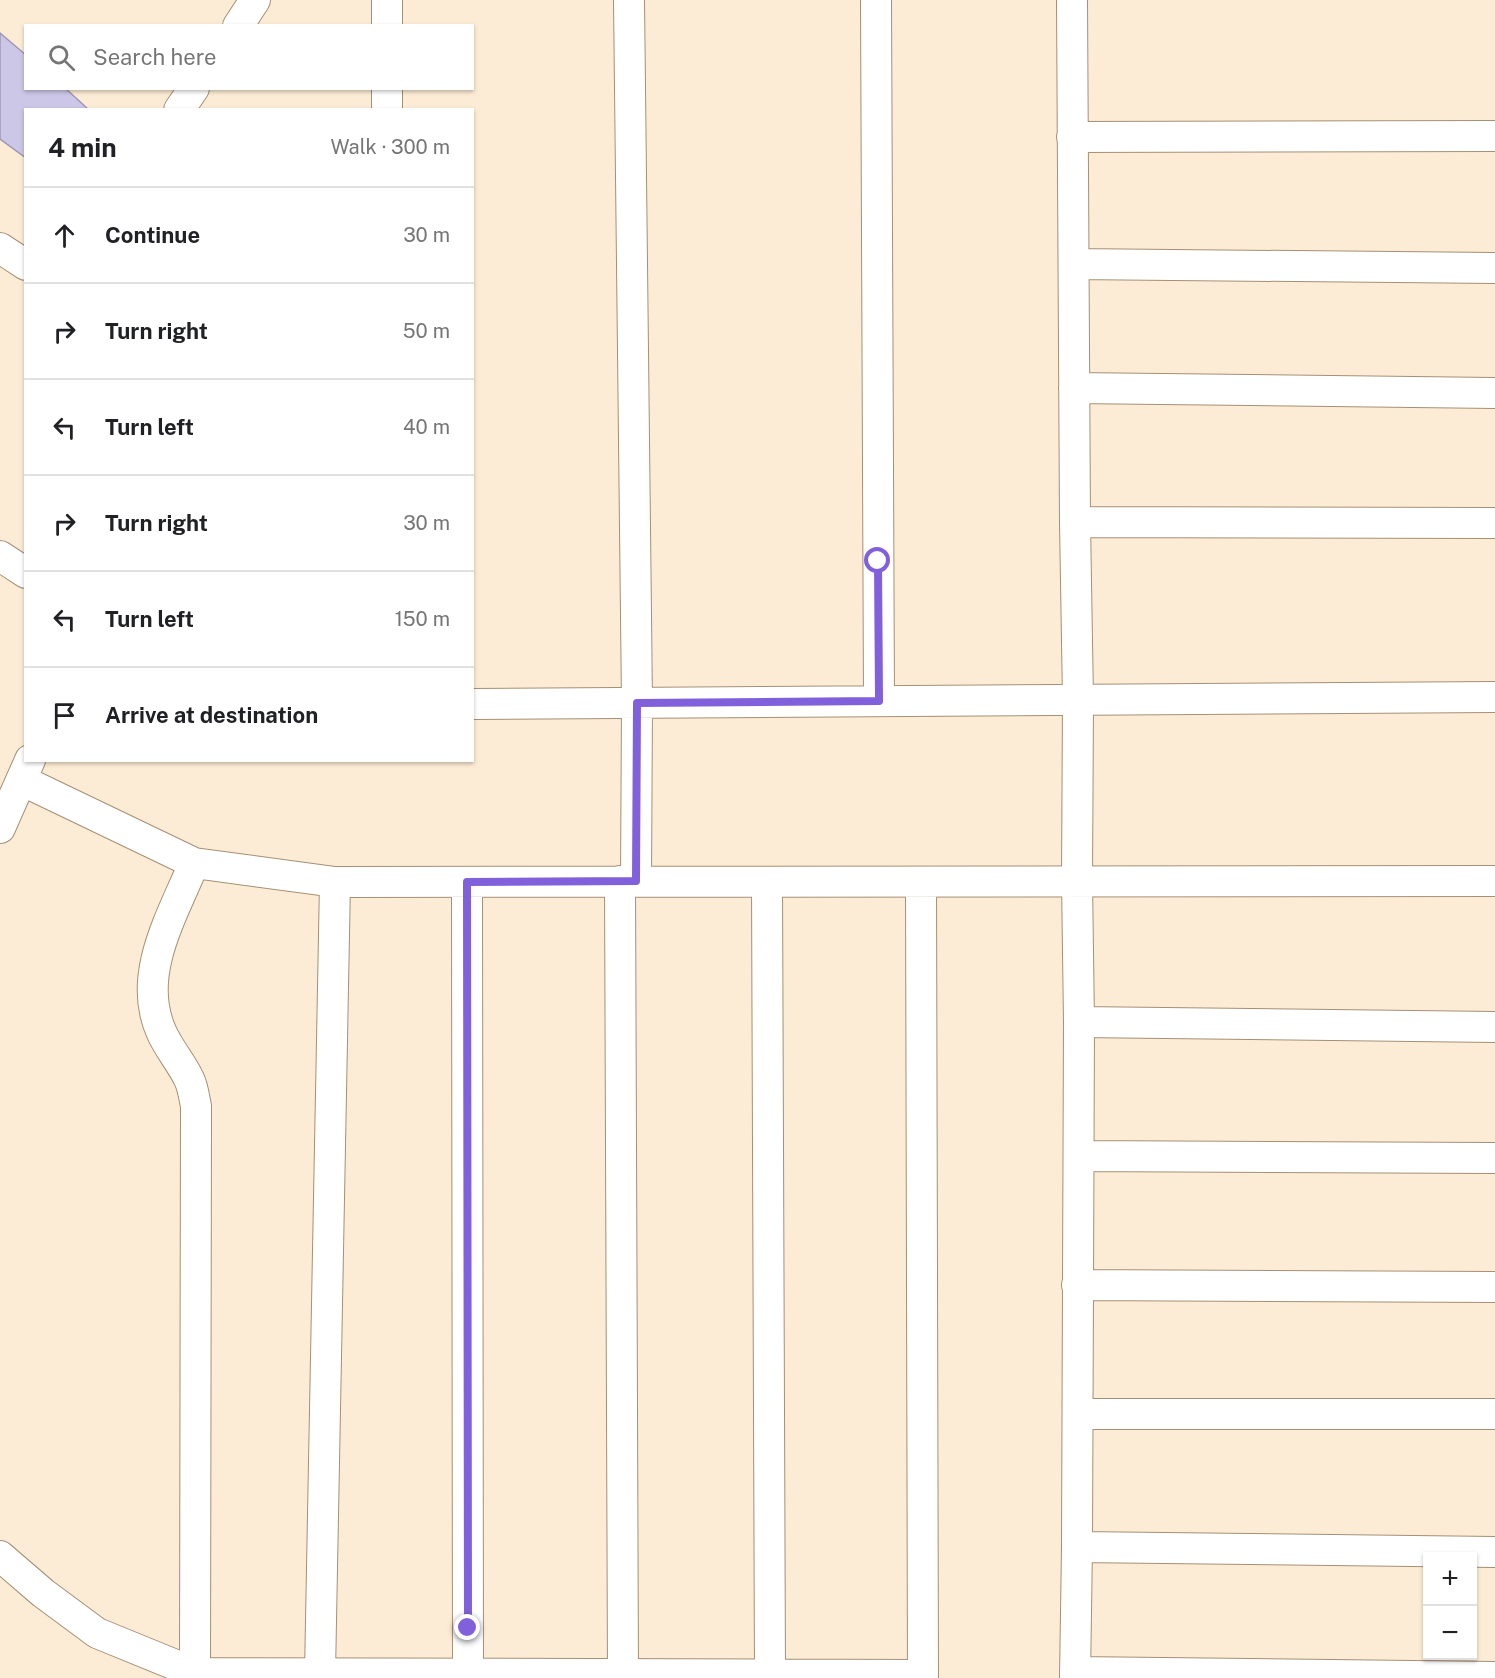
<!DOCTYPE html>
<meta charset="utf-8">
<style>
body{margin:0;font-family:"Public Sans",sans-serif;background:#f2f2f2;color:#202124}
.controls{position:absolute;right:18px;bottom:18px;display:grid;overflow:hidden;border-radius:0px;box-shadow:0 2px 4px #0004}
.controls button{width:54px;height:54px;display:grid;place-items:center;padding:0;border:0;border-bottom:2px solid #e0e0e0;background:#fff;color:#202124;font:30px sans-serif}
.stop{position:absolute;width:18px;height:18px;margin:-14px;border:4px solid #8160db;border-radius:50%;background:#fff}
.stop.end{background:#8160db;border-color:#fff;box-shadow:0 2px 6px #0008}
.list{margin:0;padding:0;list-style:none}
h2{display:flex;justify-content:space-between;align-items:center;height:78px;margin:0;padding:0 24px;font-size:26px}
h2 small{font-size:20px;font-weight:400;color:#757577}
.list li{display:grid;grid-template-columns:39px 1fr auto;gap:18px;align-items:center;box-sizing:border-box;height:96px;padding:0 24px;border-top:2px solid #e0e0e0}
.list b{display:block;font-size:22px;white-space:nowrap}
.list em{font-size:20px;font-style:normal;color:#757577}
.icon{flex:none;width:33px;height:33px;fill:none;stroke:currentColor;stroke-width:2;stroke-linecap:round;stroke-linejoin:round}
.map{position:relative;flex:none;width:1495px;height:1678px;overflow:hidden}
.search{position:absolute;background:#fff;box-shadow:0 2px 4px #0004;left:24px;top:24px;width:450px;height:66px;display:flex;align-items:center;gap:15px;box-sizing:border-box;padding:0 21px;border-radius:0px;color:#757577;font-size:22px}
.panel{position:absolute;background:#fff;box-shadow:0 2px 4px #0004;left:24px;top:108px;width:450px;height:654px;border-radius:0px}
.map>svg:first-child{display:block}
.building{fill:#cdc7e7;stroke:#9e98b6;stroke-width:1.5}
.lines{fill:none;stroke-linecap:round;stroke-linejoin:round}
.minor-casing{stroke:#a49075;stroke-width:32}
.minor{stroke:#fff;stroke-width:30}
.route{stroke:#8160db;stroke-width:8}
</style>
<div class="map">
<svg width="1495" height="1678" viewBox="0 0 1495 1678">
<rect width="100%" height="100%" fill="#fdecd5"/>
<path class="building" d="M0 33 26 55V88H65L89 110H26V158L0 139Z"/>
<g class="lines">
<g class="minor-casing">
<path id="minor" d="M387 0V26
M629 0 637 703 636 881
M876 0 879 701
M1072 0 1075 522 1078 700 1077 881 1079 1022 1077 1547 1075 1678
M238 26 255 0
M387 88V110
M179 110 194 88
M1072 137 1495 136
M0 248 26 265
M1074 264 1495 268
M1074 388 1495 393
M1075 522 1495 523
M0 556 26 573
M472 704 1495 697
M21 780 194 863 335 882 1495 881
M0 828 30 760
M194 863C173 915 136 974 161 1031 168 1048 181 1062 189 1079 193 1087 194 1097 196 1106L195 1673
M620 881 623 1675
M467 882 468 1674
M767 882 770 1675
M921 882 923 1678
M1079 1022 1495 1027
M1079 1156 1495 1158
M1077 1285 1495 1287
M1078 1414H1495
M1077 1547 1495 1552
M0 1556 43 1593 97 1633 195 1673 923 1675
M1075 1672 1495 1677
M320 1674 335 882"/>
</g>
<use href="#minor" class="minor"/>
</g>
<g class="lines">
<path class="route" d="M468 1628 467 882 636 881 637 703 879 701 878 561"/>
</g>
</svg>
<div class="controls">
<button>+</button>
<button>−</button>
</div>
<div class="stop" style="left:878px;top:561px"></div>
<div class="stop end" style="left:468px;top:1628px"></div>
<div class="search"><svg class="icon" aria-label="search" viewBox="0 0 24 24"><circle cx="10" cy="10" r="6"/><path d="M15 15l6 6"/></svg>Search here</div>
<section class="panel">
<h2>4 min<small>Walk · 300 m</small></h2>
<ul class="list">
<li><svg class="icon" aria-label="ahead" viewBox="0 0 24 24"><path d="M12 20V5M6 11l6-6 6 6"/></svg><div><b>Continue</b></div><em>30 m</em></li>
<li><svg class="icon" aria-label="right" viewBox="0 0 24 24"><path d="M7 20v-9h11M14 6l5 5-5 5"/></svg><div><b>Turn right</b></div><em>50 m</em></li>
<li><svg class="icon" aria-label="left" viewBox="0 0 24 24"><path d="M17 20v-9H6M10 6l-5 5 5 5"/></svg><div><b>Turn left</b></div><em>40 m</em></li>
<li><svg class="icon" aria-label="right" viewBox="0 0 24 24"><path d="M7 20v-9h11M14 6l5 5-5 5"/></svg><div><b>Turn right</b></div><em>30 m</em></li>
<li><svg class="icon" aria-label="left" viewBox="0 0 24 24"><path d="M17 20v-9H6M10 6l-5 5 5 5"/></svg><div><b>Turn left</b></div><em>150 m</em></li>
<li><svg class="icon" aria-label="arrive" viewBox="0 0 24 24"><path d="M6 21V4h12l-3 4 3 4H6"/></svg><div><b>Arrive at destination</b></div></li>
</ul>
</section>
</div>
